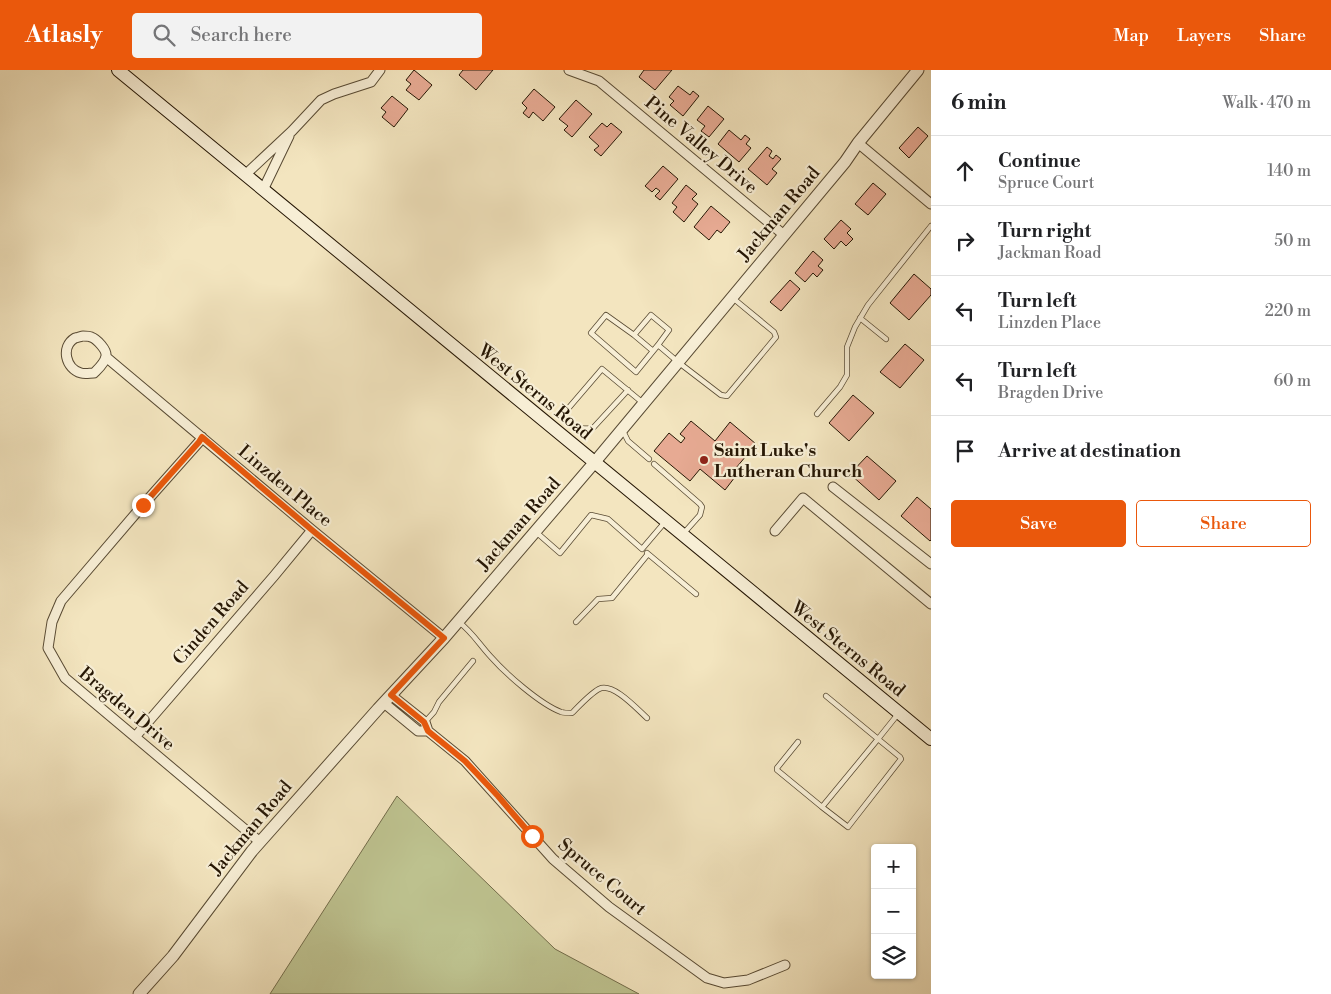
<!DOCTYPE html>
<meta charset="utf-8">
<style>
body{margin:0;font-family:"Libre Bodoni",serif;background:#f2f2f2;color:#202124}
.controls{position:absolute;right:15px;bottom:15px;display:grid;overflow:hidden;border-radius:5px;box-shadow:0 1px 4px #0004}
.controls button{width:45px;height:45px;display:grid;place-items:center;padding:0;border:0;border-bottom:1px solid #e0e0e0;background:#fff;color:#202124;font:25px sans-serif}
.stop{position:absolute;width:15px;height:15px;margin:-11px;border:4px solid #ea580c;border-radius:50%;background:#fff}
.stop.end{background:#ea580c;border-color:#fff;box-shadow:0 1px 5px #0008}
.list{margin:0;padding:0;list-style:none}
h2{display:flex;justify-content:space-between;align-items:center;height:65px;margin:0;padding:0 20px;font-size:21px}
h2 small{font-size:16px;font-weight:400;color:#757577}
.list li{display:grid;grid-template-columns:32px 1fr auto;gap:15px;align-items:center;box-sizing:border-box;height:70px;padding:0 20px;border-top:1px solid #e0e0e0}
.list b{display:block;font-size:19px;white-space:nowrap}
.list p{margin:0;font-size:16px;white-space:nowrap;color:#757577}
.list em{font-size:16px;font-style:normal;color:#757577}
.actions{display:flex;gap:10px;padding:15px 20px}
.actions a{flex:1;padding:11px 0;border:1px solid #ea580c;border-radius:5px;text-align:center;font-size:18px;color:#ea580c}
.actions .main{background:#ea580c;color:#fff}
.icon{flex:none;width:28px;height:28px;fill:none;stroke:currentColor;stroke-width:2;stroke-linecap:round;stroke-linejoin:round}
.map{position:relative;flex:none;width:931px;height:924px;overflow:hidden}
header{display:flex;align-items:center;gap:30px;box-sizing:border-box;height:70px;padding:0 25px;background:#ea580c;color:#fff}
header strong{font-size:24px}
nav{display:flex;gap:28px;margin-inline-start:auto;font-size:18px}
.search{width:350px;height:45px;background:#f2f2f2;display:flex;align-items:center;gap:12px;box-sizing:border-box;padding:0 18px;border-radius:5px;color:#757577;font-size:19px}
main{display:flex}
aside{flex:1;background:#fff}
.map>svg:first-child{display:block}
.green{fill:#bec390;stroke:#726c4a}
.building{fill:#e7aa93;stroke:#251604}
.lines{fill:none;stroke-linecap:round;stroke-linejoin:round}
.service-casing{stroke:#584a33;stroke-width:6}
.minor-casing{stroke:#584a33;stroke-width:11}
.tertiary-casing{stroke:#584a33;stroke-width:13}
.secondary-casing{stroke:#251604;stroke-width:14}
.service{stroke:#f7eed5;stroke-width:4.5}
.minor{stroke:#f7eed5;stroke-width:9}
.tertiary{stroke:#f7eed5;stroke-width:11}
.secondary{stroke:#f7eed5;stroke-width:12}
.route{stroke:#ea580c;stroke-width:6}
.poi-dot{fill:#8f2418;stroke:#f7eed5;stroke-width:2}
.labels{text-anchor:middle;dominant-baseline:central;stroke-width:4.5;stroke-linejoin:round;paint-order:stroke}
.street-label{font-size:18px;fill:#251604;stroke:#f7eed5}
.poi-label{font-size:18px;font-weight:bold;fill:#251604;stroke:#f7eed5;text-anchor:start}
</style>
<header>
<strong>Atlasly</strong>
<div class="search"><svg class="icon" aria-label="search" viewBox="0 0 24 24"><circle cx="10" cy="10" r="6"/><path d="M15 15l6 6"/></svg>Search here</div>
<nav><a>Map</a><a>Layers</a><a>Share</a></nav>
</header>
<main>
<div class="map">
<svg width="931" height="924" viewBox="0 0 931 924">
<rect width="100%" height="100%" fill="#f3e5bf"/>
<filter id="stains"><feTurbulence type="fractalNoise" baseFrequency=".004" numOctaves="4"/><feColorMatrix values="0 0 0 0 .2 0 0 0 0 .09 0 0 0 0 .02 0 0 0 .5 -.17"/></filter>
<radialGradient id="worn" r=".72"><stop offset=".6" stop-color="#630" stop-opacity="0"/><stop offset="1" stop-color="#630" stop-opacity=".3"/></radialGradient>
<path class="green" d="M397 726 555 879 639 924H270Z"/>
<path class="building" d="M414 0 432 15 419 30 406 20 411 14 406 10Z
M463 0H493L476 20 459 5Z
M644 0H672L655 20 639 7Z
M678 16 690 25 693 21 699 26 683 46 670 35 674 31 669 27Z
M534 19 555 37 543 51 533 42 529 48 523 43 527 38 522 33Z
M392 26 408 39 394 57 382 47 386 42 381 38Z
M576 30 592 44 572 67 564 60 568 56 559 49Z
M708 36 724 49 709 67 701 61 705 56 697 50Z
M602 53 607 57 611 53 622 62 601 86 594 80 599 76 589 67Z
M918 57 928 66 909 88 899 78Z
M729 60 741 70 745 65 750 69 746 74 751 78 739 92 718 74Z
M767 77 772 81 769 86 773 89 776 85 781 89 772 99 777 103 767 115 748 99Z
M663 96 678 109 660 130 655 126 660 121 656 118 652 122 645 116Z
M873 113 886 124 868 145 855 134Z
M686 115 697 124 692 129 698 134 684 152 673 142 677 137 672 133Z
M711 136 730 152 721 163 717 160 709 170 694 157Z
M841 150 851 159 847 163 853 169 846 176 841 171 834 179 824 169Z
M813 181 823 190 818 196 823 200 817 207 813 203 805 212 795 203Z
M914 204 931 219V225L909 250 890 233Z
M790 210 800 219 781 241 770 232Z
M905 274 924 290 900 318 880 302Z
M853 325 874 343 849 371 829 353Z
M691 351 715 371 730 352 756 374 731 404 735 407 725 420 700 399 690 411 654 381 669 363 681 373 685 368 680 364Z
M867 386 896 411 879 430 850 404Z
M917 427 931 439V470L930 471 901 446Z"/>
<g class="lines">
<g class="service-casing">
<path id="service" d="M860 248 886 269
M634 265 653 281
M658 275 636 302 591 263 606 245 634 265 651 245 669 260 658 275 678 292 721 325 727 326 776 267 774 262 734 229
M628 320 593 358C578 360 568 358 566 341L602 299 643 333
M817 344 840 317 847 305V277L855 257 868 235 931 156
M623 361 628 371 649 389
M654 394 700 434 702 437 700 445 683 464
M536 462 560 483 591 445 608 449 642 479 665 452
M647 483 696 524
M459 552C473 563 479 574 491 587 506 604 540 634 561 642 564 643 568 643 572 643 578 637 591 623 599 619 613 612 637 639 647 648
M576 552 598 529 612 528 648 484
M826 626 878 669 898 644
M425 652 434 642 439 632 473 591
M798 672 777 698V700L822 737 878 669 900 687 901 689 848 757 822 737"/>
</g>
<g class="minor-casing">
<path id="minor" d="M569 0 599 11 784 165
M858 73 931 134
M245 105 292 61 321 30 334 24 371 12 380 0
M263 120 289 66
M83 266C86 266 89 266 91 267 97 269 107 280 106 286 105 293 98 299 94 303 90 303 85 304 81 303 66 299 60 277 75 268 76 268 82 266 83 266Z
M106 287 312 460 444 568
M202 367 199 372 143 435 61 531 52 552 48 578 65 608 260 772
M833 417 931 494
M775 461 803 428 931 534
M391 625 425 652 428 661 465 691 553 789 609 837 707 908 724 913 748 910 785 895
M384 633 418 661H428
M135 667 274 506 312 460"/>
</g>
<g class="tertiary-casing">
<path id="tertiary" d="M139 924 173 886 252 781 378 639 444 568 594 393 845 92 858 73 918 0"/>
</g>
<g class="secondary-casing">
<path id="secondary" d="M118 0 931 669"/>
</g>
<use href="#service" class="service"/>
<use href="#minor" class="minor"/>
<use href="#tertiary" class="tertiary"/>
<use href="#secondary" class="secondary"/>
</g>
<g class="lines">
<path class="route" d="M143 435 199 372 202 367 312 460 444 568 391 625 424 652 428 661 465 691 498 726 532 766"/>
</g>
<circle class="poi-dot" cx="704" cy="390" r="5"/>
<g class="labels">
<g class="street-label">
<text transform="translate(701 75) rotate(40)">Pine Valley Drive</text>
<text transform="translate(779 144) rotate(-50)">Jackman Road</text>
<text transform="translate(535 322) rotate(39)">West Sterns Road</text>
<text transform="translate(285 416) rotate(40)">Linzden Place</text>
<text transform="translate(519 454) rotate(-49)">Jackman Road</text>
<text transform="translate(211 553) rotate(-49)">Cinden Road</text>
<text transform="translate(848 579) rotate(39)">West Sterns Road</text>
<text transform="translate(127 639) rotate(40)">Bragden Drive</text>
<text transform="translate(251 758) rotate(-50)">Jackman Road</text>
<text transform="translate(602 807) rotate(40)">Spruce Court</text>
</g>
<g class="poi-label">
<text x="714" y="380">Saint Luke's<tspan x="714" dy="21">Lutheran Church</tspan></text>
</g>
</g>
<rect width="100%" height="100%" filter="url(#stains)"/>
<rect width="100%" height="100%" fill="url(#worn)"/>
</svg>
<div class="controls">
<button>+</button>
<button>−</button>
<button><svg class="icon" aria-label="layers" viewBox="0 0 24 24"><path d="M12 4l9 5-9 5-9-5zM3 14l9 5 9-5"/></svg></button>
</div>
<div class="stop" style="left:532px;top:766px"></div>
<div class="stop end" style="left:143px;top:435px"></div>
</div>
<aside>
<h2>6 min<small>Walk · 470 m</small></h2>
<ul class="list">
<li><svg class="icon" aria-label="ahead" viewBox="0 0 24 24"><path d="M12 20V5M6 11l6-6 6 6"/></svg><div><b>Continue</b><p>Spruce Court</p></div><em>140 m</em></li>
<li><svg class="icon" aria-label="right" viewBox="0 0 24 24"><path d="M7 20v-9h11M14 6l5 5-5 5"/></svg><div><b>Turn right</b><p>Jackman Road</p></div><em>50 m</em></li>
<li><svg class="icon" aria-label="left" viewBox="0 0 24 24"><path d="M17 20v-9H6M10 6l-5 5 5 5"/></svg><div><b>Turn left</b><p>Linzden Place</p></div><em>220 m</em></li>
<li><svg class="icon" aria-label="left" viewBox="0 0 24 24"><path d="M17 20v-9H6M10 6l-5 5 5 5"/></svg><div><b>Turn left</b><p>Bragden Drive</p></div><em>60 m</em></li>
<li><svg class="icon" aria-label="arrive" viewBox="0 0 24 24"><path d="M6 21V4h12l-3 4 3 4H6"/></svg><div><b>Arrive at destination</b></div></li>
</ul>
<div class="actions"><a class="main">Save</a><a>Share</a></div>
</aside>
</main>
